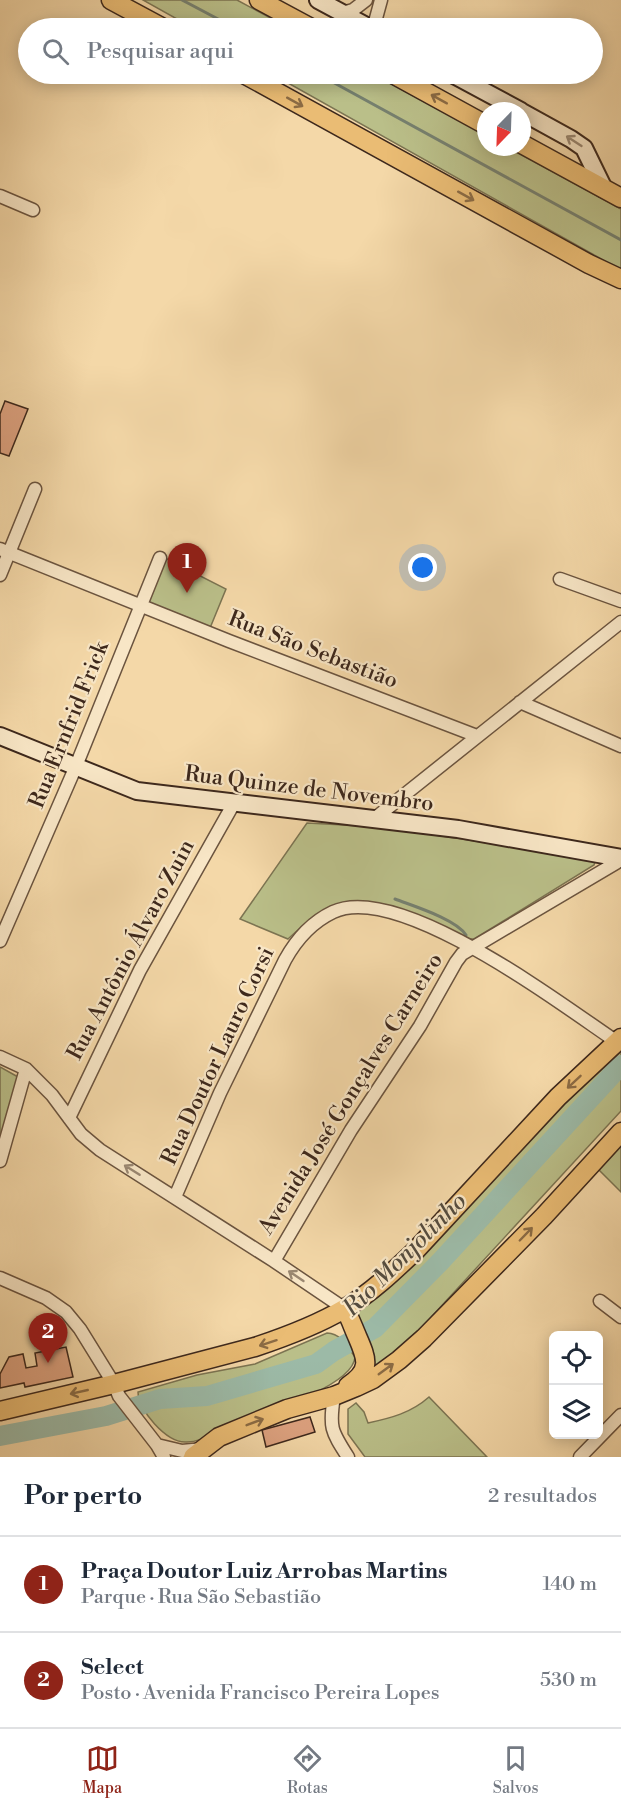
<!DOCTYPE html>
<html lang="pt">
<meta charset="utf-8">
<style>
body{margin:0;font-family:"Libre Bodoni",serif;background:#f6f6f7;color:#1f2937}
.controls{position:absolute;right:18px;bottom:18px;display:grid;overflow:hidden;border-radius:9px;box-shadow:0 3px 15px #0003}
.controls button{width:54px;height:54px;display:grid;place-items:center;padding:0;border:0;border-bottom:2px solid #e0e1e3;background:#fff;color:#1f2937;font:30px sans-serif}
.compass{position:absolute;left:477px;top:102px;width:54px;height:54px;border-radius:50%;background:#fff;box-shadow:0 3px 15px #0003;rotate:203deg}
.you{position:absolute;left:423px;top:568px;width:21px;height:21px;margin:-15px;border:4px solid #fff;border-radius:50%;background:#1a73e8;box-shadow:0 0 0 9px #1a73e833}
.badge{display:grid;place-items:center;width:39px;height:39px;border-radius:50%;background:#8f2418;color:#fff;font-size:20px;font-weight:700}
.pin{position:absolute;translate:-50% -50px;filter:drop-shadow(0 2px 3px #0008)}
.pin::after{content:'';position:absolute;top:32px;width:21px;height:18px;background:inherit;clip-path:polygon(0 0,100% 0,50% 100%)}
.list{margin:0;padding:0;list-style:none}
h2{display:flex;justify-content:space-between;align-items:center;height:78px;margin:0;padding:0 24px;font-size:26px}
h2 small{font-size:20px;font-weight:400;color:#747a83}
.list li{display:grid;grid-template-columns:39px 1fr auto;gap:18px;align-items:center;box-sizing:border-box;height:96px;padding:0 24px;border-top:2px solid #e0e1e3}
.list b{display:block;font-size:22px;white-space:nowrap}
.list p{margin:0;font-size:20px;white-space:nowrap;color:#747a83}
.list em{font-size:20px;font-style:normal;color:#747a83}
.icon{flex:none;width:33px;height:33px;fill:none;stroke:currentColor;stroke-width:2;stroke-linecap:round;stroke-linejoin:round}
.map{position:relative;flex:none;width:621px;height:1457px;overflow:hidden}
.search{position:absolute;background:#fff;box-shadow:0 3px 15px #0003;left:18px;right:18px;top:18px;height:66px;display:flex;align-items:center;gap:15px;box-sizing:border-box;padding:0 21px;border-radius:33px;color:#747a83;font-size:22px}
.sheet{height:270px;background:#fff}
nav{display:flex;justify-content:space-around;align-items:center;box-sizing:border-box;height:84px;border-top:2px solid #e0e1e3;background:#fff;font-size:16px;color:#747a83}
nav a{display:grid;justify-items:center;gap:3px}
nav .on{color:#8f2418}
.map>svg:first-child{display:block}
.green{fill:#babf89;stroke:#7c7452;stroke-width:1.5}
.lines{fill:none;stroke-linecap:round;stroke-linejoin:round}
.stream{stroke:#76806f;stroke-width:3}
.river{stroke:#9cbaa7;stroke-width:20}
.building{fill:#dda280;stroke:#3d281c;stroke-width:1.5}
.street-casing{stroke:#6b543f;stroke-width:15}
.secondary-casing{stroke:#3d281c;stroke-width:20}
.primary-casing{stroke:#3d281c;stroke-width:21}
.street{stroke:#f8e6c6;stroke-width:12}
.secondary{stroke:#f8e6c6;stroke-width:16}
.primary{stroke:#eabc74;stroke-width:18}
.oneway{stroke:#8b6b44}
.oneway2{stroke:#9a8771}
.labels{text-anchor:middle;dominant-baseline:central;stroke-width:4.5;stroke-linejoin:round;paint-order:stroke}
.street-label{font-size:22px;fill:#3d281c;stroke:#f8e6c6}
.water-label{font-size:24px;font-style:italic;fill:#554c3f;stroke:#f8e6c6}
</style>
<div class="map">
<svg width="621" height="1457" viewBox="0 0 621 1457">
<rect width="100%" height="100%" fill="#f4d8a8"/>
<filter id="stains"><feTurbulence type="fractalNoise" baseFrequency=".00333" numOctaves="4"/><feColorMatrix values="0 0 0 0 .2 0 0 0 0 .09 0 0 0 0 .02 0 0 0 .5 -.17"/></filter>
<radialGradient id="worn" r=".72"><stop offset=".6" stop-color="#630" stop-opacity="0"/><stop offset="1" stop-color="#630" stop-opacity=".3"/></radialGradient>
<path class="green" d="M143 0H237L289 28H193Z
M272 74H373L486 135V147H507L621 209V270Z
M165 558 226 589 210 628 150 603 148 600Z
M307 823 381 827 582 857 595 862 594 865 474 939C459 940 449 930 436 924 376 896 338 890 288 939L240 919Z
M621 1048V1111L399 1352 373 1370C381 1345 354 1331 357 1308Z
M0 1067 18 1077 0 1149Z
M621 1145V1192L598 1169Z
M327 1333C342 1334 347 1346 355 1357 353 1388 255 1416 227 1426 213 1432 201 1443 185 1442 166 1442 138 1410 138 1392L197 1375 255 1364Z
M429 1397 487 1457H365L348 1434V1409L356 1403 364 1412 368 1423C391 1418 411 1413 429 1397Z"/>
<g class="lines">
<path class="stream" d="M182 0 235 28
M318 74 621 240
M395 899C413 906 456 919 466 935"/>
<path class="river" d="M0 1436 106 1416 160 1399 207 1396 316 1364 334 1351 375 1328 441 1261 621 1065"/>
</g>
<path class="building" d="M5 401 28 409 9 456 0 453V414Z
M66 1347 73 1377 25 1387 24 1383 0 1388V1374L9 1357 23 1354 26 1368 37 1366 35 1353Z
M310 1417 315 1432 266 1447 262 1430Z"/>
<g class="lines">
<g class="street-casing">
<path id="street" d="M342 13 353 10 366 0
M377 28 375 22 381 0
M0 196 33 210
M0 549 229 641 477 736
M0 575 35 489
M560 579 621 601
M520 702 621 746
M374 819 621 622
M0 941 76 766 160 558
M0 1057 26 1069 52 1095 81 1134 100 1150 274 1261 345 1309
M69 1118 140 970 234 803
M0 1161 26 1069
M175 1197 220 1093 285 960C296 940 312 922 333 912 399 881 562 1005 617 1042
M274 1261 351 1130 420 1026 456 962 462 954 621 860
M0 1278 46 1298 66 1312 80 1329 114 1384 119 1396 157 1445 164 1457
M600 1301 621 1317
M334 1396C329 1427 331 1431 348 1457
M157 1445 182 1451 203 1449
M580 1457 621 1415"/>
</g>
<g class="secondary-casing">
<path id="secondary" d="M318 0 370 28
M452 74 521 111
M522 112 571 139 584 148 604 189
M0 736 137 791 458 829 621 858"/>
</g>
<g class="primary-casing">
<path id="primary" d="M111 0 163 28
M259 0 311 28
M244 74 589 264 621 279
M393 74 486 125
M522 144 621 198
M345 1309C350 1318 353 1327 357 1336 367 1359 372 1370 348 1386
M0 1411 114 1384 255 1347C285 1337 317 1325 344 1309 371 1293 394 1271 416 1250L558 1097 621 1038
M193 1457 219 1437 287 1409 334 1396 356 1387 373 1379 399 1360 424 1338 544 1216 621 1132"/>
</g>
<use href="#street" class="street"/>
<use href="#secondary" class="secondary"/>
<use href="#primary" class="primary"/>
</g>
<defs><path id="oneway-shaft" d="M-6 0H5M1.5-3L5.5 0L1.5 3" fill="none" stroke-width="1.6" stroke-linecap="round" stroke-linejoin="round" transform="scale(1.5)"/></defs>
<g class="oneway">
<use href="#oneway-shaft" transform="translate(439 99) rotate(-151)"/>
<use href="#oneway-shaft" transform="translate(295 102) rotate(29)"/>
<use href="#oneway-shaft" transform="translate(466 196) rotate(29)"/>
<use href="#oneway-shaft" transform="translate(574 1082) rotate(137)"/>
<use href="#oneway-shaft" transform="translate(526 1234) rotate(-46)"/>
<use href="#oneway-shaft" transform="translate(268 1343) rotate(162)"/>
<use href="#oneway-shaft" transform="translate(386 1369) rotate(-36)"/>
<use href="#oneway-shaft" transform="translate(79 1392) rotate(167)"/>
<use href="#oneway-shaft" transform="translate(255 1422) rotate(-21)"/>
</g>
<g class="oneway2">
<use href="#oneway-shaft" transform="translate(574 141) rotate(-147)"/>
<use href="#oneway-shaft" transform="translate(132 1170) rotate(-148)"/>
<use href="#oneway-shaft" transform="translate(296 1276) rotate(-146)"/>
</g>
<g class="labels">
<g class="street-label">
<text transform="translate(313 650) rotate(21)">Rua São Sebastião</text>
<text transform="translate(69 725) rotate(-68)">Rua Ernfrid Frick</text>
<text transform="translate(309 789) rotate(7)">Rua Quinze de Novembro</text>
<text transform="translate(131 950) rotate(-62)">Rua Antônio Álvaro Zuin</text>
<text transform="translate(218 1056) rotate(-65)">Rua Doutor Lauro Corsi</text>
<text transform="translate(351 1094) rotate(-58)">Avenida José Gonçalves Carneiro</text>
</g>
<g class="water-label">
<text transform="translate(405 1255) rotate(-45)">Rio Monjolinho</text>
</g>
</g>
<rect width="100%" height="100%" filter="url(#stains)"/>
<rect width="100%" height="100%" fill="url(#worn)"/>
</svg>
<div class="controls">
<button><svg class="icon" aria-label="locate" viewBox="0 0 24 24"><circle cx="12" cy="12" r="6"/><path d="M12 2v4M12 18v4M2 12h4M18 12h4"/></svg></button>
<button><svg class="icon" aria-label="layers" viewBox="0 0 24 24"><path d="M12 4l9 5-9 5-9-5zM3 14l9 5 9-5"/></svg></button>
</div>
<svg class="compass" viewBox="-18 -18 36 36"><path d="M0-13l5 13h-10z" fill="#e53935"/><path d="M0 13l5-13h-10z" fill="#747a83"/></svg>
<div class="you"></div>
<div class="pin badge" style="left:187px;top:593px">1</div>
<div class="pin badge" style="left:48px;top:1363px">2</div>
<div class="search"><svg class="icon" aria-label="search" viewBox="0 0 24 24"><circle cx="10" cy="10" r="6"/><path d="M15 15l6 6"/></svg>Pesquisar aqui</div>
</div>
<section class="sheet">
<h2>Por perto<small>2 resultados</small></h2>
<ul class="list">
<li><span class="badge">1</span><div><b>Praça Doutor Luiz Arrobas Martins</b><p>Parque · Rua São Sebastião</p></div><em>140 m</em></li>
<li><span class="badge">2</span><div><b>Select</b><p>Posto · Avenida Francisco Pereira Lopes</p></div><em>530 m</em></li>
</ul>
</section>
<nav>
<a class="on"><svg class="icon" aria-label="map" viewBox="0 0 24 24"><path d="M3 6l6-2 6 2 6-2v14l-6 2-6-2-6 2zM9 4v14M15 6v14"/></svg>Mapa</a>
<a><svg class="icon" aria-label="directions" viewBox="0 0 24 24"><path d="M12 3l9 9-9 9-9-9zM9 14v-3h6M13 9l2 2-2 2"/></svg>Rotas</a>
<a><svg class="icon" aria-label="saved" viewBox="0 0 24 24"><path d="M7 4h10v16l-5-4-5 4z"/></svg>Salvos</a>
</nav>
